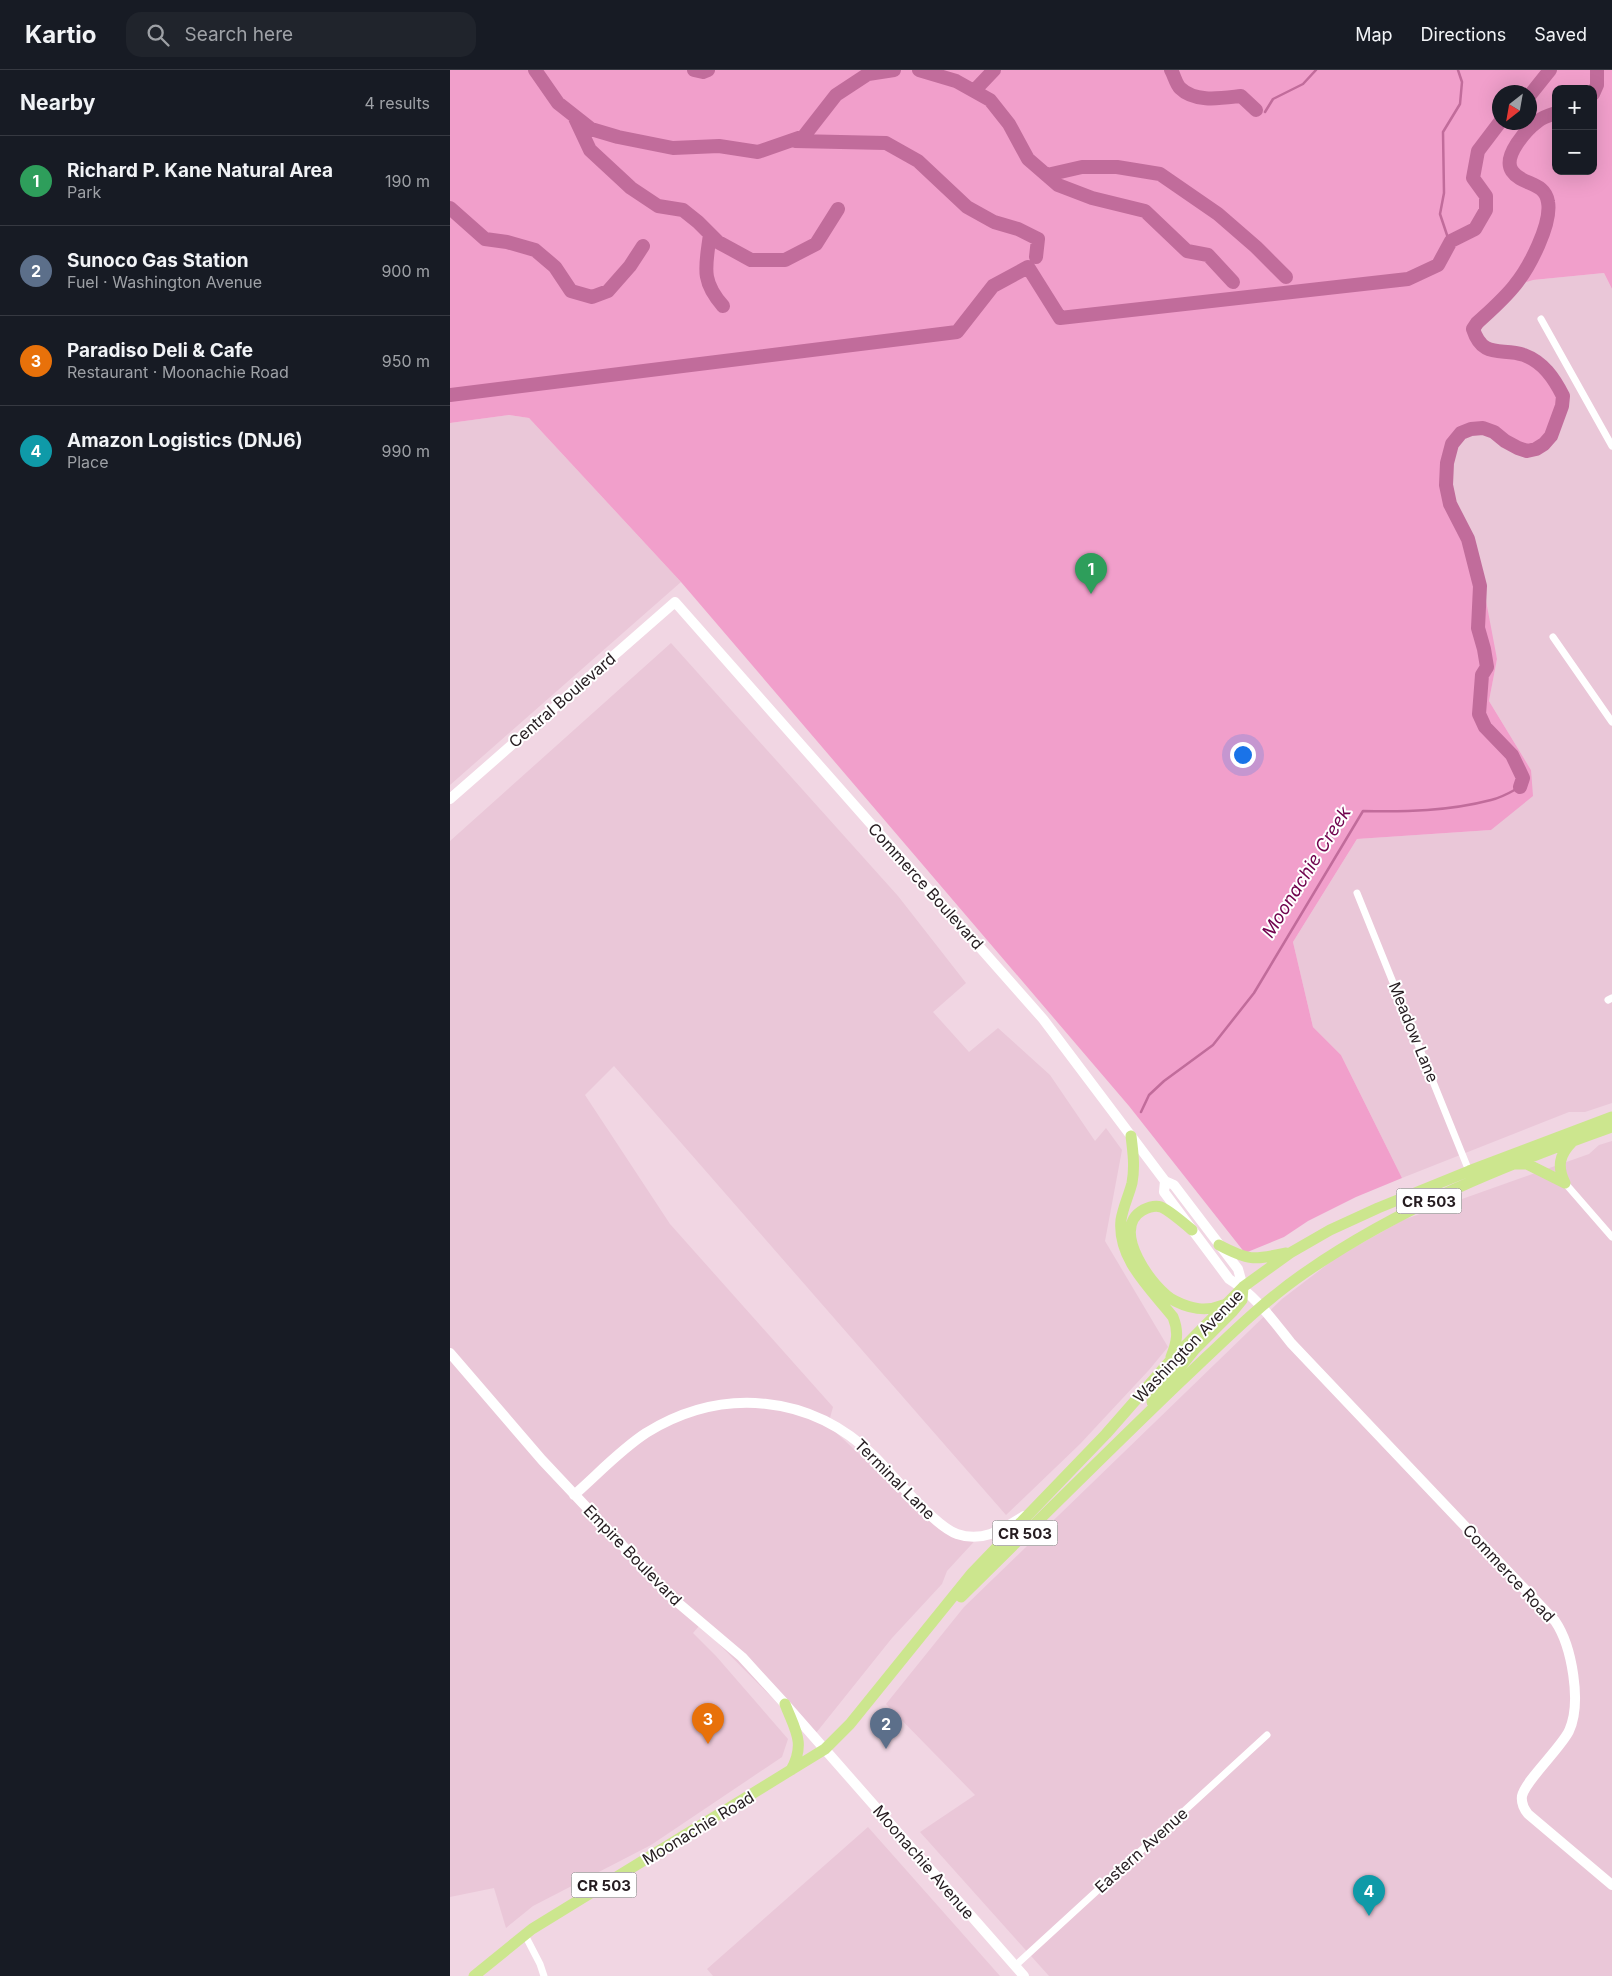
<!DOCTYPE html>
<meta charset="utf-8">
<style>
body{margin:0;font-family:Inter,sans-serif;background:#20242c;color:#f1f3f6}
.controls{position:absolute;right:15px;top:15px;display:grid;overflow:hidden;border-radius:10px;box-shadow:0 5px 20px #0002}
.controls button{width:45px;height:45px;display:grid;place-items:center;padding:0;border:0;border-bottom:1px solid #363941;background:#171b24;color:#f1f3f6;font:25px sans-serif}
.compass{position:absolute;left:1042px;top:15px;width:45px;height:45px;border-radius:50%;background:#171b24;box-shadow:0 5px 20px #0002;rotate:211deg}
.you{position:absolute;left:792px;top:684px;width:18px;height:18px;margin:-12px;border:4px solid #fff;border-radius:50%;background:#1a73e8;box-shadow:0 0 0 8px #1a73e833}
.badge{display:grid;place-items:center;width:32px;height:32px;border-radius:50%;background:#aab593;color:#fff;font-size:16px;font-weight:700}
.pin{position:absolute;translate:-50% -41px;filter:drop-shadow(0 1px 2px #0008)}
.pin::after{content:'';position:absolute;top:26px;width:18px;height:15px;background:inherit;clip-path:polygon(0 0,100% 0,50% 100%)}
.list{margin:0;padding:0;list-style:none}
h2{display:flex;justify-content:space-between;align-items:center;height:65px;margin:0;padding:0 20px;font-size:21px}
h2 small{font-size:16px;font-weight:400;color:#9ea1a6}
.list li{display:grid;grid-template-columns:32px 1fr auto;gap:15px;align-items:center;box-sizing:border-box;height:90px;padding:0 20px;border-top:1px solid #363941}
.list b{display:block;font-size:19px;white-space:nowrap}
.list p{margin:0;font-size:16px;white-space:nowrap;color:#9ea1a6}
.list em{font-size:16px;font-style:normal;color:#9ea1a6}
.icon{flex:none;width:28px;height:28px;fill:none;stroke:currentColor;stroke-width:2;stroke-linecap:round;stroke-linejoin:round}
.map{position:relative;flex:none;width:1162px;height:1906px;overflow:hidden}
header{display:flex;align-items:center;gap:30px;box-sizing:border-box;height:70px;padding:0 25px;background:#171b24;border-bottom:1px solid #363941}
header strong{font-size:24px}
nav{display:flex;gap:28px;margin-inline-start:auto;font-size:18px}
.search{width:350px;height:45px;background:#20242c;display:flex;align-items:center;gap:12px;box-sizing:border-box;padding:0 18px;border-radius:15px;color:#9ea1a6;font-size:19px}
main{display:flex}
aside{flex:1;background:#171b24}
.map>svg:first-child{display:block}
.built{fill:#eac7d8}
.green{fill:#f19fcb;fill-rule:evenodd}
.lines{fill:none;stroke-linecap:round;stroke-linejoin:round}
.stream{stroke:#c16c9b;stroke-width:2.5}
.river{stroke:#c16c9b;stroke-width:14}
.street{stroke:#fff;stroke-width:7}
.secondary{stroke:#fff;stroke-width:10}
.primary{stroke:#cce68e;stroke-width:11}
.labels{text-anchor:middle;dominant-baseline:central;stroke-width:4;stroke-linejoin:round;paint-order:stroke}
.shield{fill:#fff;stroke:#666063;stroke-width:1}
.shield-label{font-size:15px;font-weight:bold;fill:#251c20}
.street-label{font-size:16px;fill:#251c20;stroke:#fff}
.water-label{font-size:18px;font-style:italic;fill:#70024d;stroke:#fff}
</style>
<header>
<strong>Kartio</strong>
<div class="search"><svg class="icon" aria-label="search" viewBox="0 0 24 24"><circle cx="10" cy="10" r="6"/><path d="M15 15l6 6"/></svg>Search here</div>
<nav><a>Map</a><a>Directions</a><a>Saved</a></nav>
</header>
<main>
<aside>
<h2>Nearby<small>4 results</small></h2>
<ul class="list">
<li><span class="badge" style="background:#2e9e5b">1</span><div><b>Richard P. Kane Natural Area</b><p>Park</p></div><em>190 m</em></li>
<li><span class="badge" style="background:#5c6f8a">2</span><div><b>Sunoco Gas Station</b><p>Fuel · Washington Avenue</p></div><em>900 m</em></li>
<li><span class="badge" style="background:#e8710a">3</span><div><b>Paradiso Deli &amp; Cafe</b><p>Restaurant · Moonachie Road</p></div><em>950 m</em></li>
<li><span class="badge" style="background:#0f9aa8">4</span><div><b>Amazon Logistics (DNJ6)</b><p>Place</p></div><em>990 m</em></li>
</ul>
</aside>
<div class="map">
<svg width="1162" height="1906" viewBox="0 0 1162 1906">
<rect width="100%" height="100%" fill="#f1d6e3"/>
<path class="built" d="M1154 203 1162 219V1033L1135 1042H1119L952 1108 891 985 863 957 843 872 907 769 1041 760 1081 700 1039 631 1047 589 989 419 998 366 1036 282 1019 260 1064 207 1083 210Z
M59 345 79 348 231 512 0 715V353Z
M221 573 448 826 516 913 483 942 519 982 548 958 600 1005 645 1071 656 1058 672 1080 655 1171 718 1277 699 1300 630 1374 556 1445 164 996 135 1025 220 1154 383 1337 378 1355 492 1461 532 1463 497 1501 492 1514 442 1568 362 1668 250 1555 243 1563 266 1586 338 1669 332 1687 201 1775 83 1836 56 1858 44 1818 0 1827V771Z
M1162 1071V1906H599L470 1762 525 1725 436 1634 514 1537 832 1229 887 1187 953 1150 1139 1084 1149 1075Z
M418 1757 550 1906H263L257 1899Z"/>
<path class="green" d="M0 0H1162V219L1154 203 1083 210 1064 216 1027 253 1023 259C1033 290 1052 277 1074 285 1093 292 1104 308 1113 326L1112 336 1101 366 1094 374 1086 379 1077 381 1068 378 1055 371 1044 362 1033 358 1021 359 1011 363 1002 374 997 393 996 415 1000 434 1018 469 1022 484 1030 499 1047 589 1039 631 1081 700 1083 726 1041 760 907 769 843 872 863 957 891 985 952 1108 906 1127 858 1151 834 1167 795 1183 679 1036 231 512 79 348 59 345 0 353ZM1106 19H1143V101H1106ZM1050 22H1080V52H1050Z"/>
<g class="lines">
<path class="stream" d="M815 42 823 29 853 14 866 0
M999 171 990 144 994 123 993 62 1010 34 1012 12 1008 0
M691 1042 699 1025 714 1011 763 975 804 923 913 741C956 742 999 741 1041 730 1051 728 1061 722 1070 717"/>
<path class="river" d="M85 0 108 33 141 59 168 67 223 78 269 76 308 82 354 66 386 25 418 4 444 0
M244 0 253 2 258 0
M469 0 506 11 540 30 559 54 578 89 608 115 642 128 695 141 737 181 758 185 783 212
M721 0C724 5 726 14 730 18 745 33 772 28 791 26L806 40
M524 21 544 0
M1143 24 1147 15V0
M1080 25 1100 0
M125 48 140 80 181 118 208 136 233 140 248 152 268 172 301 190H335L366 174 388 139
M345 71 436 73 468 91 517 137 544 152 568 159 588 169 586 187
M597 105 632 97H667L710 104 768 144 806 177 836 207
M0 138 35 169 57 172 85 180 105 197 121 221 142 227 158 221 180 196 193 176
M260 164C256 196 250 210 273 236
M0 325 507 262 543 216 578 197 610 248 958 209 988 195 1001 171 1025 159 1036 140V126L1023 108 1028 81 1050 52
M1070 717 1073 708 1062 685 1035 657 1029 644 1032 605 1037 597 1034 579 1028 558 1030 516 1018 469 1000 434 996 415 997 393 1002 374 1011 363 1021 359 1033 358 1044 362 1055 371 1068 378 1077 381 1086 379 1094 374 1101 366 1112 336 1113 326C1104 308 1093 292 1074 285 1052 277 1033 290 1023 259L1027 253C1040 241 1054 229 1065 215 1079 198 1102 154 1098 132 1095 111 1072 116 1062 101 1052 86 1077 59 1088 51 1093 47 1100 45 1106 43"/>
<path class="street" d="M1091 249 1162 376
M1103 567 1162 652
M907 823 1019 1101
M1158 930 1162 928
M1115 1113 1162 1167
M75 1865 90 1894 94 1906
M565 1896 817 1665"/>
<path class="secondary" d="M0 729 225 532 593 949 715 1111 724 1115 788 1199 793 1217
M715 1111 714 1122 779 1209C805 1225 822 1249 841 1273L1105 1551C1122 1576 1132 1633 1119 1661 1110 1679 1075 1711 1072 1726 1071 1733 1074 1739 1078 1744L1162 1815
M0 1283 92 1390 220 1526 292 1587 335 1634 574 1906
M124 1425C148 1404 170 1380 196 1363 272 1316 361 1324 425 1387 444 1406 484 1456 507 1464 533 1473 553 1459 574 1446"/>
<path class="primary" d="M681 1066C683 1082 685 1097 682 1113 679 1125 673 1137 671 1150 667 1189 701 1219 723 1247 729 1262 727 1272 721 1287
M1066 1094H1077L1115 1113
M1115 1113C1107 1097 1109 1085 1122 1072
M742 1160C735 1154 718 1140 711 1137 705 1135 697 1138 693 1140 659 1159 703 1220 725 1231 741 1239 756 1242 773 1235
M769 1175C799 1191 803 1190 836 1183
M702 1332 745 1279 783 1241 792 1230 793 1217
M511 1527C583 1456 654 1385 727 1315 769 1276 809 1234 856 1202 950 1137 1055 1095 1162 1057
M335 1634C345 1660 356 1673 341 1700
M24 1906 82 1859 375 1679 400 1654 522 1503 656 1364 720 1291 793 1217 840 1183 880 1160 928 1138 1019 1101 1162 1047"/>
</g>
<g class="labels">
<g class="shield">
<rect x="946.5" y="1118.5" width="65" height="25" rx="4"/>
<rect x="542.5" y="1450.5" width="65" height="25" rx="4"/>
<rect x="121.5" y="1802.5" width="65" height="25" rx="4"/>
</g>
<g class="shield-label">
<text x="979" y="1131">CR 503</text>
<text x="575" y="1463">CR 503</text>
<text x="154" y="1815">CR 503</text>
</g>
<g class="street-label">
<text transform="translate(112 630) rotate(-41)">Central Boulevard</text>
<text transform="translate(476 816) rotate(48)">Commerce Boulevard</text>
<text transform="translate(964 962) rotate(68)">Meadow Lane</text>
<text transform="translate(738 1276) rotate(-46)">Washington Avenue</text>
<text transform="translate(445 1409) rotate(45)">Terminal Lane</text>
<text transform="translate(183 1485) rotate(46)">Empire Boulevard</text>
<text transform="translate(1059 1503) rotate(47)">Commerce Road</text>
<text transform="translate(248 1758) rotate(-31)">Moonachie Road</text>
<text transform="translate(691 1780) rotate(-42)">Eastern Avenue</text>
<text transform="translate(474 1792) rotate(49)">Moonachie Avenue</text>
</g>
<g class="water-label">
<text transform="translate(856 802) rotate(-58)">Moonachie Creek</text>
</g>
</g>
</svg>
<div class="controls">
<button>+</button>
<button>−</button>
</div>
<svg class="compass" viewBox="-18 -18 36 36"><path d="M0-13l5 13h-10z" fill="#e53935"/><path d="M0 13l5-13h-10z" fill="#9ea1a6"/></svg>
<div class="you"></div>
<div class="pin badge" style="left:641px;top:524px;background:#2e9e5b">1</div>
<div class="pin badge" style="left:436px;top:1679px;background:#5c6f8a">2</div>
<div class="pin badge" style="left:258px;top:1674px;background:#e8710a">3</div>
<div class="pin badge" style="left:919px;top:1846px;background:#0f9aa8">4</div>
</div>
</main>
